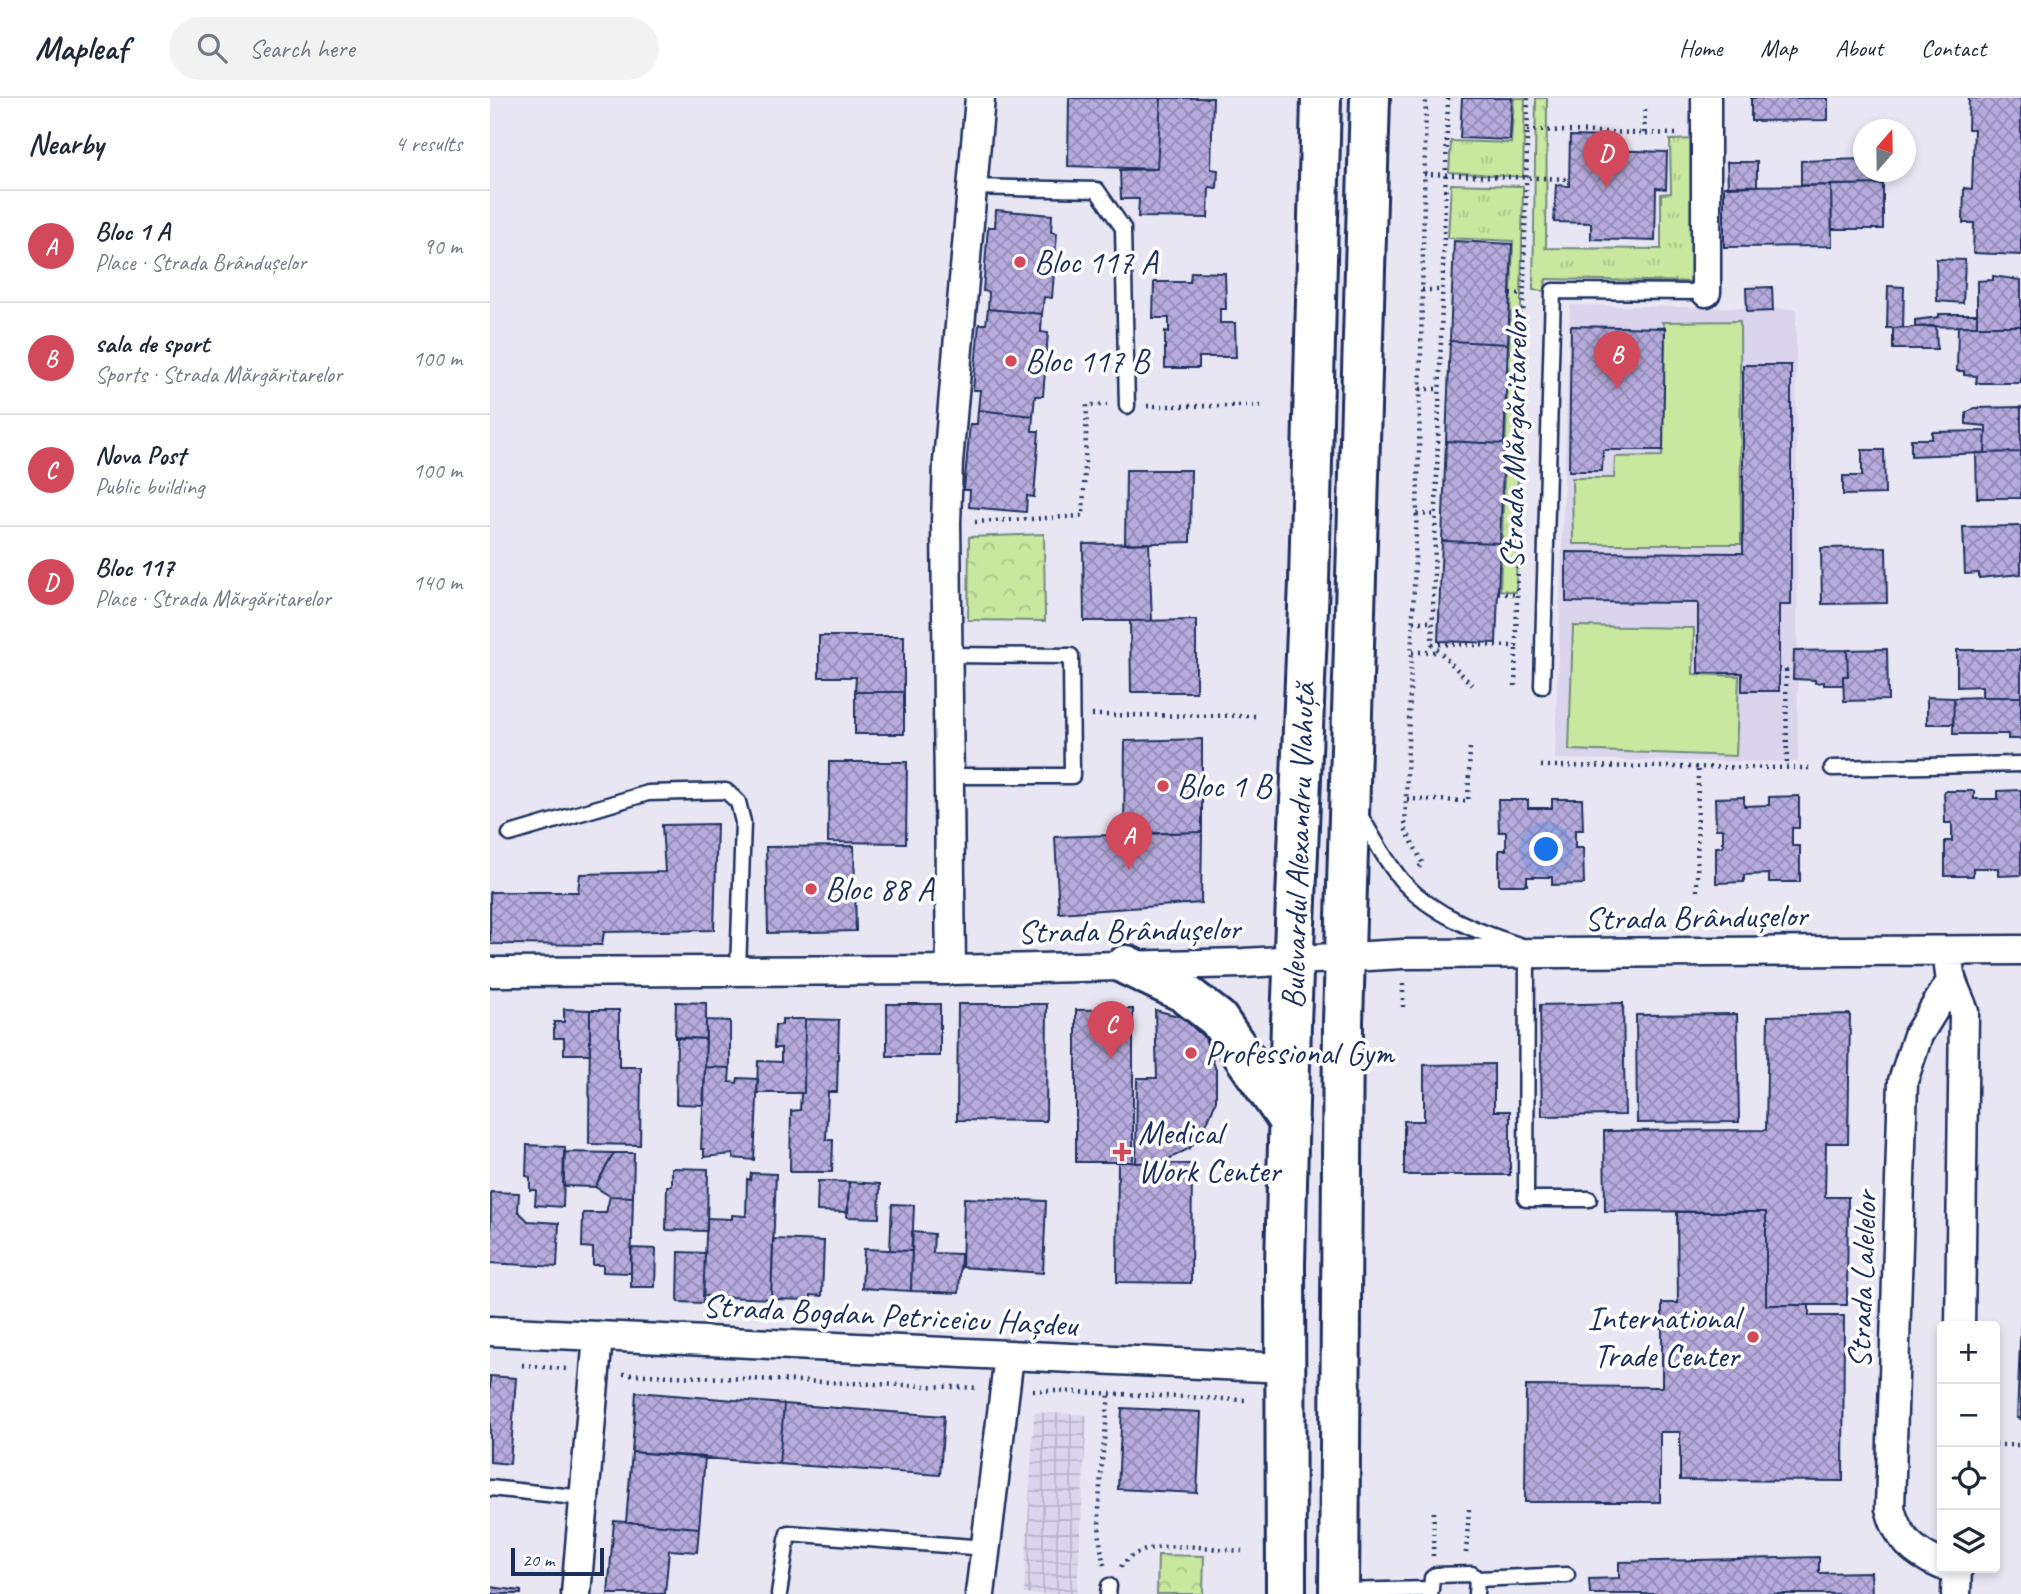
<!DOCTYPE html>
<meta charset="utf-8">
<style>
body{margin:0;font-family:Caveat,sans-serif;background:#f2f2f3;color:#1f2937}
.controls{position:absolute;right:21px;bottom:21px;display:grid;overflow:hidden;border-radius:7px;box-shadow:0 4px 10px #0003}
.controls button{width:63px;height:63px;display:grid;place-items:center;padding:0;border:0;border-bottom:2px solid #e0e1e3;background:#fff;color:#1f2937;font:35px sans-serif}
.compass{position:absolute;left:1363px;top:21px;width:63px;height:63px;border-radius:50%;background:#fff;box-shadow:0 4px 10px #0003;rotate:20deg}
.scale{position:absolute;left:21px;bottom:18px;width:93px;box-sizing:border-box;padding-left:7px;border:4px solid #1b2f5e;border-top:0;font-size:19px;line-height:24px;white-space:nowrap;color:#1b2f5e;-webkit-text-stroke:5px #fff;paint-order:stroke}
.you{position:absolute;left:1057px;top:752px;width:24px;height:24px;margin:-18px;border:5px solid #fff;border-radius:50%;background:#1a73e8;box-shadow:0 0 0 10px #1a73e833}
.badge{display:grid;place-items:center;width:46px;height:46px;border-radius:50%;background:#d1495b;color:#fff;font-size:23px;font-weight:700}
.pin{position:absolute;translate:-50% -58px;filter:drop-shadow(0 2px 4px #0008)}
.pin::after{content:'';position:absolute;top:37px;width:24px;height:21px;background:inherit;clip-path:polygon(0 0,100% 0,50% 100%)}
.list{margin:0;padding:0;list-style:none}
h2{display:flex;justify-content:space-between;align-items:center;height:91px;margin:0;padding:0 28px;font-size:30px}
h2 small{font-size:23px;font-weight:400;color:#747a83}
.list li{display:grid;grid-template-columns:46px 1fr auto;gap:21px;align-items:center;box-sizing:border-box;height:112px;padding:0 28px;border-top:2px solid #e0e1e3}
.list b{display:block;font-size:26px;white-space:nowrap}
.list p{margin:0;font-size:23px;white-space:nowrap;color:#747a83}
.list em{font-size:23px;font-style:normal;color:#747a83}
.icon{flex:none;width:38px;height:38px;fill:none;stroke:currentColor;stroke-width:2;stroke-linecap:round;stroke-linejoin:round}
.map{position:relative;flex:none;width:1531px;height:1496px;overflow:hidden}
header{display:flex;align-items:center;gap:42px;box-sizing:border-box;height:98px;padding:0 35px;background:#fff;border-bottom:2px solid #e0e1e3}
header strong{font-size:33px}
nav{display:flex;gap:38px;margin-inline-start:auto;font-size:24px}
.search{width:490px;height:63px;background:#f2f2f3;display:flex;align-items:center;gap:18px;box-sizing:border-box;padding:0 24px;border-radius:38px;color:#747a83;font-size:26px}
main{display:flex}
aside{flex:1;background:#fff}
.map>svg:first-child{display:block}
.built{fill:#dad4ed}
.industrial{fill:url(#industrial-grid)}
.grass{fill:url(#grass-tufts);stroke:#728b7e;stroke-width:2}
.park{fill:url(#park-crowns);stroke:#728b7e;stroke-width:2}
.garden{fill:#c8e79f;stroke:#728b7e;stroke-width:2}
.building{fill:url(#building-cross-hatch);stroke:#1b2f5e;stroke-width:2}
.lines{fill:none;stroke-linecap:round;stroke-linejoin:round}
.lane-casing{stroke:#1b2f5e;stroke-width:19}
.street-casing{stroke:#1b2f5e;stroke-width:33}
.secondary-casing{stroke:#1b2f5e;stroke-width:44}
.path{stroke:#1b2f5e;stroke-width:4.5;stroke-dasharray:2 5;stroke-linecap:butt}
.lane{stroke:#fff;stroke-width:14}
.street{stroke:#fff;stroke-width:28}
.secondary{stroke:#fff;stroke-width:38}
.poi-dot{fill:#d1495b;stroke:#fff;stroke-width:2.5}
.labels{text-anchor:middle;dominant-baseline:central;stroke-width:7;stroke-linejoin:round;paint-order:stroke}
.poi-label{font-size:33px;fill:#1b2f5e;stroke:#fff;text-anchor:start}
.street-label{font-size:33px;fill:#1b2f5e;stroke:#fff}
</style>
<header>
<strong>Mapleaf</strong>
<div class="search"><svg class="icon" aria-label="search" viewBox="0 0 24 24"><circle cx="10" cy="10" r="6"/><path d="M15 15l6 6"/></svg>Search here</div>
<nav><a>Home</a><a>Map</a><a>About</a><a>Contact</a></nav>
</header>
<main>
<aside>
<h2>Nearby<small>4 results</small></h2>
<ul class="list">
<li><span class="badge">A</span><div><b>Bloc 1 A</b><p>Place · Strada Brândușelor</p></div><em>90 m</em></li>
<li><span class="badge">B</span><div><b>sala de sport</b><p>Sports · Strada Mărgăritarelor</p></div><em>100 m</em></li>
<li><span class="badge">C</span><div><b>Nova Post</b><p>Public building</p></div><em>100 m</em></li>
<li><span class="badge">D</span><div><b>Bloc 117</b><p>Place · Strada Mărgăritarelor</p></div><em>140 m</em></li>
</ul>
</aside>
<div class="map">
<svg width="1531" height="1496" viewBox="0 0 1531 1496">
<defs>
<pattern id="industrial-grid" width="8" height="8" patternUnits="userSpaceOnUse" patternTransform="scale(1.75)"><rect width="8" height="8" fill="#dad4ed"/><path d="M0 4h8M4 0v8" fill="none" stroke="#bab6ce"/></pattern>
<pattern id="grass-tufts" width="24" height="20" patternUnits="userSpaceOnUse" patternTransform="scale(1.75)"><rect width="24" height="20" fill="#c8e79f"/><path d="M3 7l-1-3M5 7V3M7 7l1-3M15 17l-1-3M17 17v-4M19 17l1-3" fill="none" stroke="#abc68b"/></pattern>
<pattern id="park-crowns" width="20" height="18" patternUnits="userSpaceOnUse" patternTransform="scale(1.75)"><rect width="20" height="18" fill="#c8e79f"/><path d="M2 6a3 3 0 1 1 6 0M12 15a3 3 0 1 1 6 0" fill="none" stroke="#abc68b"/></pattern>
<pattern id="building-cross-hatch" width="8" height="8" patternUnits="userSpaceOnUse" patternTransform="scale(1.75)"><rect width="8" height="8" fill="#b6abdc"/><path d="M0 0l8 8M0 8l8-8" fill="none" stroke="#938cb6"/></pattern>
</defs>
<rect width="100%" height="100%" fill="#e9e6f4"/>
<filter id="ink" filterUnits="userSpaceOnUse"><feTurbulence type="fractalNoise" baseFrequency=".0143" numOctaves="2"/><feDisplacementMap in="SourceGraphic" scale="14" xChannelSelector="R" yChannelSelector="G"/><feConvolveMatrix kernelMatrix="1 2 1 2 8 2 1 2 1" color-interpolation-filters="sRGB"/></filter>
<g filter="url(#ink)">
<path class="built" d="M1080 207 1306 211 1308 664 1065 661Z"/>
<path class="industrial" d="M544 1314 597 1317 587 1496H534Z"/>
<path class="grass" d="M1024 0H1035L1033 79 959 74 961 43 1021 45Z
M1046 0H1057L1056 150 1171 151V96L1181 95 1180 42 1208 41 1209 184 1056 181 1055 193 1043 192Z
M961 86 1033 88 1026 494 1010 492 1023 143 958 140Z"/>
<path class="park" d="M554 436 555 523 478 522 479 439Z
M668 1457 714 1458 713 1496H667Z"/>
<path class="garden" d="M1250 223 1251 446H1083L1082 380H1124L1125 359 1172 358 1175 230 1172 224Z
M1083 528 1204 530 1203 576 1249 578 1246 658 1079 652Z"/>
<path class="building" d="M579 0H671L667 71 578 68Z
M671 0H723L721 71 728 72 727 90 719 89 718 120 648 119 649 101H631L630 72 667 71Z
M972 0H1022L1020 42 970 40Z
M1261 0H1338V22L1261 23Z
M1479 0H1531V157L1483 155 1484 125H1473L1474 90 1482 91 1484 31H1478Z
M1080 38 1116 39V52L1177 54 1176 91 1166 90 1165 143 1101 141V125L1064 124 1066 87 1079 88Z
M1374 61V74H1393V86L1311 88V63Z
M1237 64H1267V88L1238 89Z
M1393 86V131H1342L1341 87Z
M1341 87 1342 148 1234 149V88Z
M506 112 562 117 561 134 567 135 562 200 554 199 552 216 498 211 499 194 493 193 498 129H505Z
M964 143 1022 146 1018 246 960 243Z
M1446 161 1475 162 1473 205 1447 203Z
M701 174 735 175 736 211H730V225H745L746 259H709V270H675V233L679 234V220H663L664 184H700Z
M1503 178 1531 182V228H1487V183L1503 182Z
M1398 188 1414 189 1413 230H1397Z
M1282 189 1283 213 1257 214 1256 190Z
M498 211 552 216 551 234 558 235 553 298H545L543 318 488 312 490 292H483L489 226H496Z
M1449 216H1487V228L1425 229V222L1449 219Z
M1081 228 1175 230 1173 352H1113L1112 373H1079Z
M1446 228 1447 251H1403V230Z
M1468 228H1531V285H1486L1487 278 1474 277V273H1467Z
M960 243 1018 246 1014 346 956 343Z
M1253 267H1301V507H1289V593H1252V575H1208V505L1076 504V454L1253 455Z
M1531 309V354L1495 355 1496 328 1476 326V315L1485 310Z
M488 312 543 318 542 333H549L544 399 537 398 536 414 479 409 480 392H474L480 326H487Z
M1496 333 1495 355 1421 358V341H1442V334Z
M956 343 1014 346 1010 445 952 443Z
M1372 352H1394L1395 396 1353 397V378H1372Z
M1531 354V400H1487L1486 355Z
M636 372H701L700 444 635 446Z
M1531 428V476L1489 480V475L1475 476 1473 429Z
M952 443 1010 445 1006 545 948 543Z
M659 445 662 523H594L593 446Z
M1396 449 1397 505 1332 506 1331 450Z
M706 522V594H641L640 523Z
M329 538H414V594H365L366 579H329Z
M1397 551 1398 602 1354 603 1353 578H1358L1357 552Z
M1357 552 1358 578H1353V587H1334V584L1325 585V582L1303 581 1304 553Z
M1467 552H1531V599H1492V588L1467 589Z
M365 594H414V636H365Z
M1437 599 1464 600 1463 626H1437Z
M1492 599H1531V641H1518V636H1463L1464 600Z
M712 641V734L634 736 635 643Z
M339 664H417L416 745 338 744Z
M1531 692V777L1508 778V770H1483V778H1455V743H1462V725H1455L1454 693H1484V701H1508V693Z
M1309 698V730H1302V748H1310V784H1279V776L1254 777V784L1226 785V749H1233V731H1226L1225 700 1254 699V708L1279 707V699Z
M1062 701H1092L1093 732H1085V750H1093L1094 786 1062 787V779H1037V787H1009V752H1016V734H1009L1008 702H1038V710H1062Z
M227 726 224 832 114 834 112 847 0 846V794H88L90 776 175 774 172 727Z
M712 734 711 805 569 815 565 739Z
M364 748 366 833 278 835 276 749Z
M186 904 216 905V941L185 940Z
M1133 905 1135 1017 1052 1018 1050 907Z
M397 906H450V958H397Z
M468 906H557L556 1023 467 1022Z
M74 911 100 912V956H74V940H64V924H74Z
M643 911V1064H586V912Z
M100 912H129V969H151L150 1047 99 1046Z
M665 912 692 919 715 940 726 972V1003L714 1032 700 1050 673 1064 646 1065 647 980H667Z
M1247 916 1249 1024 1147 1025 1146 917Z
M1360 916 1358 1045H1336L1335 1099H1358L1357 1207H1276V1114L1115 1113 1114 1033 1276 1032 1278 918Z
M292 921H315L314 995H267L268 963 291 964V950H284L285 927H292Z
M315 921 349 922 347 994H338L336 1042H343L342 1074H300L301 1013 310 1012 311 995H314Z
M216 922 240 923V970L215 969Z
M187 939 216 941 214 1007 186 1006Z
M1004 966V1013H1020V1077H914V1023H934V967Z
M215 969 240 970 239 984 247 985 248 980 268 981 264 1062 243 1060V1056L214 1059V1051H211Z
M37 1047 75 1049 73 1109 45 1107 46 1092H40V1079L36 1078Z
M74 1054 124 1055 105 1089 73 1088Z
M124 1055H144L143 1099 120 1098 105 1089Z
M628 1064 702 1066 701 1185 627 1184Z
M182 1070 218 1071 217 1133 176 1132 177 1088H182Z
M261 1075 286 1076 281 1201 213 1198 217 1120 242 1121V1117L256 1118 257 1081 260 1082Z
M328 1083 359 1084 358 1114 327 1113Z
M359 1084 390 1086 389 1120 357 1119Z
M1 1094 29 1095 28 1113 38 1123 69 1125 67 1169 0 1165Z
M120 1098 143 1099 141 1175 113 1174V1167H103V1150L92 1149 93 1115H116Z
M474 1100 556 1103 553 1175 472 1169Z
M402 1106 424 1107 422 1153 400 1152Z
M1187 1114H1276V1207H1319V1218H1354L1353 1383 1190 1382V1334H1170V1404H1035L1036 1288 1172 1289V1205H1188Z
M422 1134 444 1136 443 1155 471 1156 469 1195 421 1193Z
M283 1141 334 1143 332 1198 321 1197V1202L281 1201Z
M141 1150 166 1151 165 1189H141Z
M374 1151 422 1153 421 1193 372 1190Z
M189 1154 215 1155 213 1205 188 1204Z
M1531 1219V1321L1527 1320Z
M0 1278 26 1280 20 1366 0 1364Z
M146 1294 294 1306 289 1366 142 1354Z
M294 1306 454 1318 450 1377 289 1366Z
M632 1310 711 1314 707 1395 628 1391Z
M142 1354 215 1359 209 1430 136 1424Z
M124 1423 209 1430 207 1454 179 1452 175 1496H118Z
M1329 1459V1475L1381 1474 1382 1496H1100L1099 1481 1129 1480V1464Z
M0 1489 31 1493V1496H0Z"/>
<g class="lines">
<g class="lane-casing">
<path id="lane" d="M480 89 607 92 633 130 637 308
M458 557 581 558 582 678H458
M1052 588 1063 193 1216 194
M1342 670 1531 666
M869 716C883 738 896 765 914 785 944 817 988 834 1029 847
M20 736 158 695 236 693 248 704 253 724 248 873
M1037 856 1036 1101H1099
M0 1390 94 1400
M987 1481 1077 1477
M941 1491 942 1480 946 1477 982 1476 987 1481 986 1496
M850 1493 941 1491 940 1496
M289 1496 298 1435 496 1450
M618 1496 619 1488"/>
</g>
<g class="street-casing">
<path id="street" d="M1216 194V0
M1459 869C1460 886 1469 897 1474 914L1470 1228
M461 872 456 425 458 364 490 0
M0 874 461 872 753 865 913 856 1531 852
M0 1233 797 1270
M1452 1467C1424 1455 1407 1440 1400 1410L1413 983 1428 937 1460 885
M86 1496 108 1238
M490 1496 519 1258
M1466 1496 1467 1470"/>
</g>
<g class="secondary-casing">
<path id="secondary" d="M636 867 693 894 728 921 799 1024
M796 1496 795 1166 801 924 819 484 831 0
M849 1496 853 924 880 0"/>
</g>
<path class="path" d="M958 0 942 546 982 587
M1037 32 1187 36
M1154 35 1155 12
M934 76 1079 81
M932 192H953
M1020 196H1034
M930 291H950
M1016 295 1032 296
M657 308H772
M1012 396 1030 397
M927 416 946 417
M485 424 593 418 597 307H617
M1008 495 1028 497
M923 524H943
M942 546 1026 548 1038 0
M922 554H949
M1289 571 1296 572 1297 669
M1025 588 1026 548
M602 617 769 618
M1051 668 1320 670
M917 701 978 703 980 647
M929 769 933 766 915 730 929 354 936 0
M1207 793 1208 669
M913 909V885
M32 1267 76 1271
M133 1276 488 1290
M543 1292 757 1302
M1505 1347H1531
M976 1455 979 1411
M943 1458 944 1410
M614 1467C602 1417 615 1347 619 1295
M631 1469C650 1437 720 1451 752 1453"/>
<use href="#lane" class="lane"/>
<use href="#street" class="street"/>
<use href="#secondary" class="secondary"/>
</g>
</g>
<g class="poi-dot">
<circle cx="530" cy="164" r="7"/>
<circle cx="521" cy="263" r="7"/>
<circle cx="673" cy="688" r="7"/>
<circle cx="321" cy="791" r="7"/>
<circle cx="701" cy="955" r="7"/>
<path d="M628.5 1043.5h7v7h7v7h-7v7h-7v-7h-7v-7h7z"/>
<circle cx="1263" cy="1239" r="7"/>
</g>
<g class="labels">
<g class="poi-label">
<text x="544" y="164">Bloc 117 A</text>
<text x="535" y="263">Bloc 117 B</text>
<text x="687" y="688">Bloc 1 B</text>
<text x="335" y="791">Bloc 88 A</text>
<text x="715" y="955">Professional Gym</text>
<text x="648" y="1035">Medical<tspan x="648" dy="38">Work Center</tspan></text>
<text x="1249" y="1220" text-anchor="end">International<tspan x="1249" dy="38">Trade Center</tspan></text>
</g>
<g class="street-label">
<text transform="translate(1024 342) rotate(-89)">Strada Mărgăritarelor</text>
<text transform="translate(808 748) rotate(-88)">Bulevardul Alexandru Vlahuță</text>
<text transform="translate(1206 819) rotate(-1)">Strada Brândușelor</text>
<text transform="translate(639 832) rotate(-1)">Strada Brândușelor</text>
<text transform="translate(1372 1182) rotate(-88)">Strada Lalelelor</text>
<text transform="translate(400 1217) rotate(3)">Strada Bogdan Petriceicu Hașdeu</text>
</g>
</g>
</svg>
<div class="controls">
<button>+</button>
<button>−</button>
<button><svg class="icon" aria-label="locate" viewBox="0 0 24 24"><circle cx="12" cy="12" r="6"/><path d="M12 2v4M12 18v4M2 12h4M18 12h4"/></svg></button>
<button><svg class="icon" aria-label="layers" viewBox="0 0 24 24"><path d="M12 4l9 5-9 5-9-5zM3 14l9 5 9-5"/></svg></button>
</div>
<svg class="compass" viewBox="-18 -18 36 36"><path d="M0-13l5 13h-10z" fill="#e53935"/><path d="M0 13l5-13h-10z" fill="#747a83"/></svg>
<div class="scale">20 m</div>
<div class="you"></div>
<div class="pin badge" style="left:639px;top:772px">A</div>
<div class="pin badge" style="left:1127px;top:291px">B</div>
<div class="pin badge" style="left:621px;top:961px">C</div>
<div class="pin badge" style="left:1116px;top:90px">D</div>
</div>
</main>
